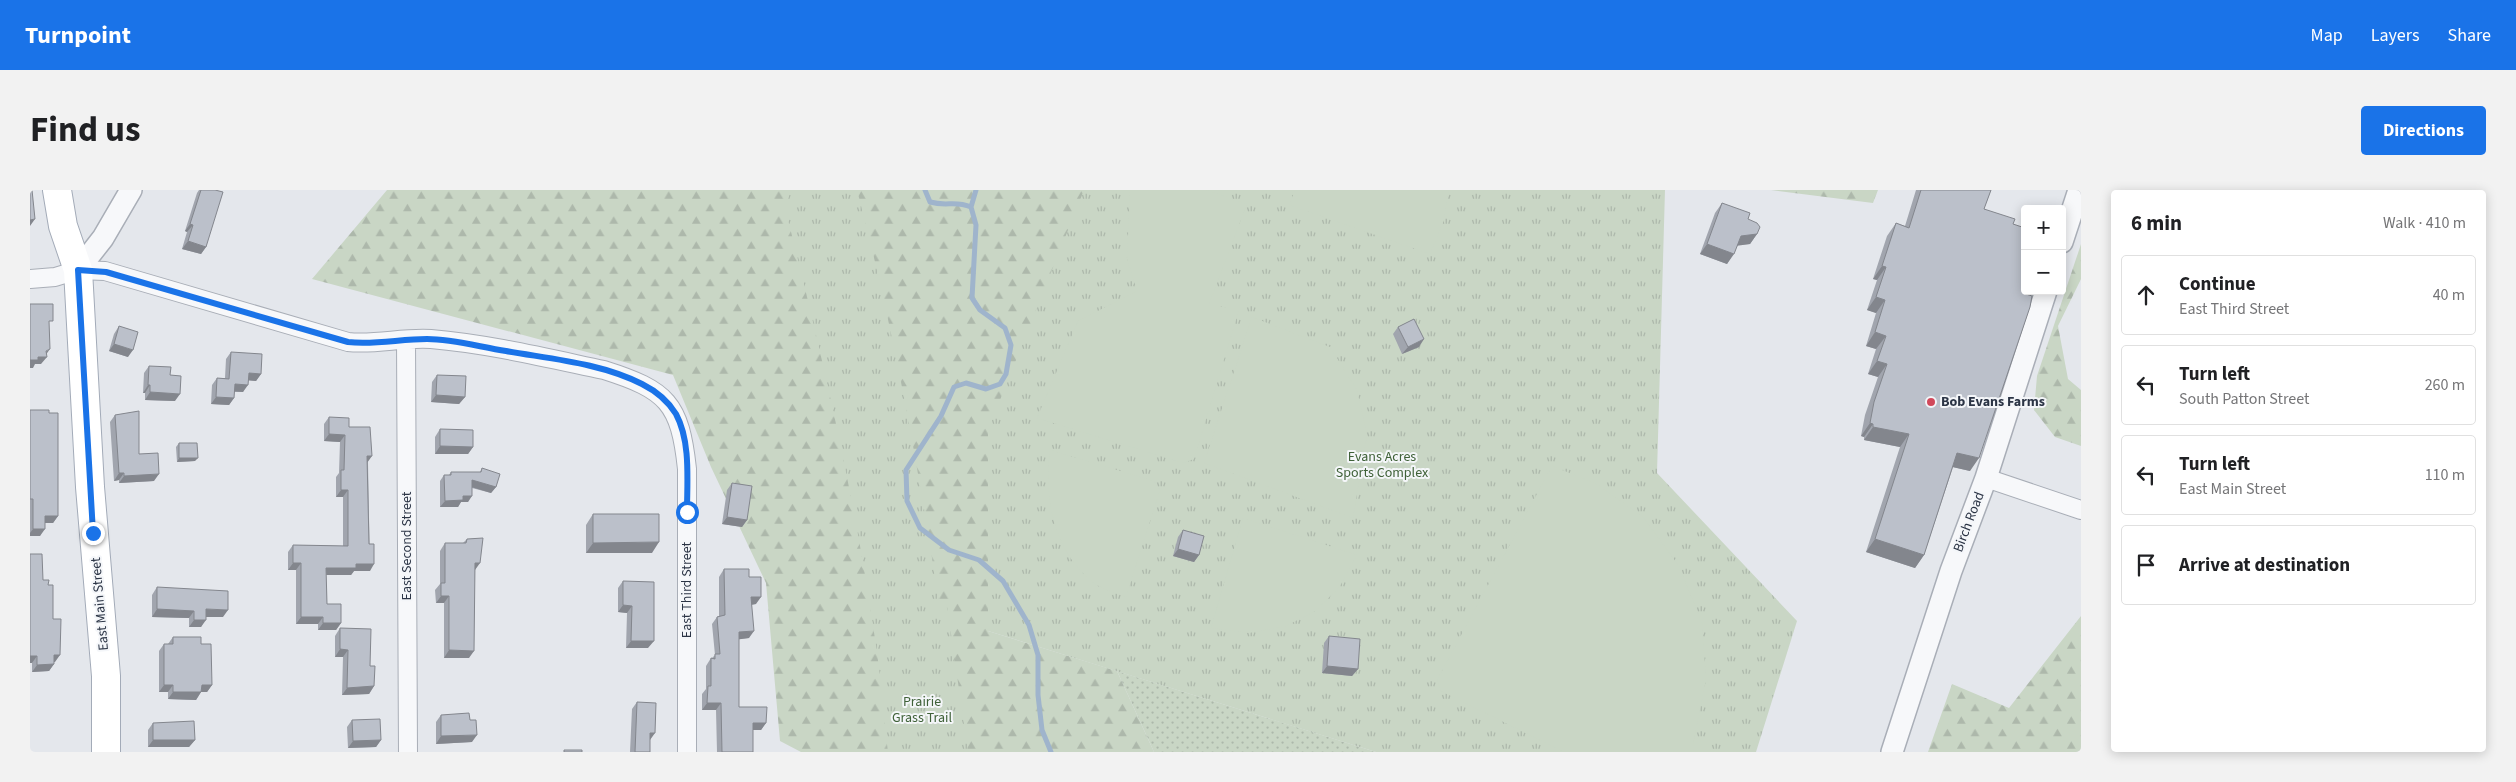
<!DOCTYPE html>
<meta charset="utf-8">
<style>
body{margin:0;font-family:"Source Sans 3",sans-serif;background:#f2f2f2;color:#202124}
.controls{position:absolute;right:15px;top:15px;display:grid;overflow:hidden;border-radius:5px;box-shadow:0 2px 12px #0003}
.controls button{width:45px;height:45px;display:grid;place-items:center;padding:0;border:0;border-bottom:1px solid #e0e0e0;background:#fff;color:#202124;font:25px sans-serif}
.stop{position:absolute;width:15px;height:15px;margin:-11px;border:4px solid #1a73e8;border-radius:50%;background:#fff}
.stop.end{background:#1a73e8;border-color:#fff;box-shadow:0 1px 5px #0008}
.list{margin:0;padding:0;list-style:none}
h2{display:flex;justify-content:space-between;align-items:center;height:65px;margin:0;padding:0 20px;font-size:21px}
h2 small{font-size:16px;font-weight:400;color:#757577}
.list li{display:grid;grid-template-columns:32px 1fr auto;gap:15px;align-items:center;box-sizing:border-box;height:80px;margin:0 10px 10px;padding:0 10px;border:1px solid #e0e0e0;border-radius:5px}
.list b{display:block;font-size:19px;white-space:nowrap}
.list p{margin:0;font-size:16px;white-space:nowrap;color:#757577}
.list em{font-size:16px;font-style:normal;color:#757577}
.icon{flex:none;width:28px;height:28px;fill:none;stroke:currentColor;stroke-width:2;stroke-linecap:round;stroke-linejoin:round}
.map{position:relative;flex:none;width:2051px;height:562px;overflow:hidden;border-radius:5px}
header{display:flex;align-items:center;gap:30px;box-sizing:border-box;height:70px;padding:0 25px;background:#1a73e8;color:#fff}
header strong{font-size:24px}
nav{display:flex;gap:28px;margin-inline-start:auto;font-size:18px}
.intro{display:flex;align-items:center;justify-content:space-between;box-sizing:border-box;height:120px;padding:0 30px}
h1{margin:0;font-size:35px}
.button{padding:12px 22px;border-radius:5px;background:#1a73e8;color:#fff;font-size:18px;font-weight:700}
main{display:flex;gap:30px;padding:0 30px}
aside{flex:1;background:#fff;border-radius:5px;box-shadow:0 2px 12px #0003}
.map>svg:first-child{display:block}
.grass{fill:url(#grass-dots)}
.forest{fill:url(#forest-firs)}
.park{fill:url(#park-tufts)}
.garden{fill:#c9d6c5}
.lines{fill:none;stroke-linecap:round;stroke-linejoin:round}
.stream{stroke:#9fb4cc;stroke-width:5}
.minor-casing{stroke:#a9aeb7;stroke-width:20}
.tertiary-casing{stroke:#a9aeb7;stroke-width:24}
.primary-casing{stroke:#a3abb8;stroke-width:30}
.minor{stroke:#f7f8fa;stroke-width:18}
.tertiary{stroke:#f7f8fa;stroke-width:21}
.primary{stroke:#fff;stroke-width:28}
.wall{fill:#a1a5ae}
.shaded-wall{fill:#83868d}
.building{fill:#bbc0ca;stroke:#83868d}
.route{stroke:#1a73e8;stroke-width:6}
.poi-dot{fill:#d1495b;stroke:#f4f6f9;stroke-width:2}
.labels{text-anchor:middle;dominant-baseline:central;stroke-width:4;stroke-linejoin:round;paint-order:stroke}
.poi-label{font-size:14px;font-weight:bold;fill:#2b3445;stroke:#f4f6f9;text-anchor:start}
.park-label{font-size:14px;fill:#3f6138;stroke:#f4f6f9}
.street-label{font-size:14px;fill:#2b3445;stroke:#f4f6f9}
</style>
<header>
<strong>Turnpoint</strong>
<nav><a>Map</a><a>Layers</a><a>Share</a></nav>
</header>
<div class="intro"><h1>Find us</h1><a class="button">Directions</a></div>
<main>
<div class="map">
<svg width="2051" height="562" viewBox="0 0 2051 562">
<defs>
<pattern id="grass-dots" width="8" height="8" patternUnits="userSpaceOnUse" patternTransform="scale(1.25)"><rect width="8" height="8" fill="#c9d6c5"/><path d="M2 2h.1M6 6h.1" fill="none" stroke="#adb8ab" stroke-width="1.8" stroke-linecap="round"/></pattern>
<pattern id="forest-firs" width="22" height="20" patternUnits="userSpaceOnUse" patternTransform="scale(1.25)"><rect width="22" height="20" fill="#c9d6c5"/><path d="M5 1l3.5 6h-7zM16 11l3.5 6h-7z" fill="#adb8ab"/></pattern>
<pattern id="park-tufts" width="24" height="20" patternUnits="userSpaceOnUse" patternTransform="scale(1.25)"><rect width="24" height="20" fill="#c9d6c5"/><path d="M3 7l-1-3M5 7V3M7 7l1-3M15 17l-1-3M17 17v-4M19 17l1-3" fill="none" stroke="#adb8ab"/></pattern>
</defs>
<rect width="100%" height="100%" fill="#e4e7ec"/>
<path class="grass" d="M1087 481 1346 562H1124Z"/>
<path class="forest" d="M357 0H1071L958 441 1087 481 1124 562H771L750 551 736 393 681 277 643 185 282 89Z
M1741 0H1848L1843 13Z
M2051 54V89L2028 136 2038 189 2051 200V256L2025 247 2004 220 2007 186Z
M2051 426V562H1898L1922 494 1979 518Z"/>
<path class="park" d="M761 0H827C863 136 888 274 909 413L917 416 938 562H858C853 524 851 486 845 449 824 303 791 160 755 18Z
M1054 0H1635L1627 283 1767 431 1726 562H1346L958 441V240Z"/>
<path class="garden" d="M1100 0H1176L1217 14 1179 114 1209 120 1164 269 1153 273 1007 228 1048 131 1107 101 1097 69Z
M1265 0H1419L1414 30 1400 64 1259 15Z
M1222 127 1300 157 1327 200 1337 245 1323 328 1174 273Z
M1020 260 1124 291 1130 300 1096 407C1087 403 1073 400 1064 393 1023 361 1014 308 1020 260Z
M1522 276 1565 293 1613 327 1649 376 1672 433 1676 490 1663 554 1659 562H1534L1411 501 1407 490Z
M1213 328 1327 365 1310 396 1287 420 1256 436 1219 443 1181 438Z"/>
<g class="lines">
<path class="stream" d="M895 0 900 12C918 17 924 10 941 17
M946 0 941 17 946 35 942 108 950 120 975 138 981 155 976 184 970 194 956 199 936 193 924 197 911 226 876 280 877 311 890 338 919 360 949 370 973 391 999 435 1008 465V505L1012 540 1021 562"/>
<g class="minor-casing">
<path id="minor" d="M0 89 25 87 48 80 75 81 318 152C346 155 373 147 401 149 459 154 517 168 574 180 637 200 650 213 657 279V562
M376 150 378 562
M1956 288 2051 320"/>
</g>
<g class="tertiary-casing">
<path id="tertiary" d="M2032 52 2049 0
M48 80 73 48 101 0
M1862 562 1921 381 1956 288 2016 101"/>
</g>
<g class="primary-casing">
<path id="primary" d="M27 0 33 36 48 80 60 297 76 486V562"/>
</g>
<use href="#minor" class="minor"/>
<use href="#tertiary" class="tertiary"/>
<use href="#primary" class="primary"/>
</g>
<path class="wall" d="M169 0H185L176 57 171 64 152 59 157 42 155 41 167 3Z
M1886 0H1961L1954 19 1983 34 1940 281 1923 277 1894 365 1885 378 1836 362 1870 257 1834 250V247L1831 246 1835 225 1848 187 1838 184 1846 159 1836 156 1846 123 1837 120 1847 90 1843 89 1857 46 1866 33 1875 36Z
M1692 13 1718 29 1727 44 1720 54 1708 55 1697 74 1670 64 1685 23Z
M89 136 98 167 79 161 84 144Z
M1368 137 1389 157 1372 164 1363 144Z
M201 162 231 184 226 191 218 190 213 202H204V208L199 215 181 214 182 195 187 188H195L196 169Z
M119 176 140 185 145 211 115 210V203H113L114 183Z
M407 185 435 207 429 214 401 212 402 192Z
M0 220 28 326 23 333H15L10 346H0Z
M85 225 109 264 124 291 89 293V290L84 291 80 232Z
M299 227 319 237 338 273 340 381H324L321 385H296L297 414 311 433 306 440H288V434H266V380H258V362L263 355 313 356V307H306V287L309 283 310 252 294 251V234Z
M410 239 443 257 438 264H405V247Z
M149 253 165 271 147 272 146 257Z
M452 278 466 297 461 303 442 298 438 312H431L428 317H410V291L414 285H419L421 282H450Z
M702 293 717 330 712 337 692 334 697 300Z
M563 324 622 363H556V335Z
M1153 340 1169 365 1164 372 1143 366 1148 347Z
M437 349 445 380 439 468H414V413H406L405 400 410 394V361L415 353H433Z
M694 379 719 387 726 414 722 415 719 448 709 449V517L736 533 731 540H723V562H687L686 520H672V504L676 499V476L681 468H682L685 465 682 434 687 427 689 426V387Z
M13 390 18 395 23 429 25 472H24V474L19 481 2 482V473Z
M593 391 618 458H596L597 423 588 422V398Z
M127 397 193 427H176L171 437H159V428L122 427V405Z
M310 438 340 476 344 496 339 504 312 505 313 467H305V446Z
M1299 446 1328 479 1322 486 1292 483 1294 453Z
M143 447 171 454 182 495 177 502H171L166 510 138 509V502H129V461L134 454H138Z
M607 512 620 550V562H600L602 519Z
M411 525 442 552 406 554V532Z
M322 530 351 550 346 557 318 558 317 537Z
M123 533 165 550 159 557H118V540Z"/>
<path class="shaded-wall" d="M5 29 0 36V30Z
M160 34 163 35 157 42 155 41Z
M1727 44 1720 54 1705 56 1711 46Z
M158 51 176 57 171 64 152 59Z
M1677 54 1704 64 1697 74 1670 64Z
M1852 76 1856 77 1847 90 1843 89Z
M1846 107 1855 110 1846 123 1837 120Z
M1845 142 1856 146 1846 159 1836 156Z
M1394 149 1389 157 1372 164 1378 157Z
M84 154 103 160 98 167 79 161Z
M20 159 15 166 17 167 11 174H5L3 178H0V170L8 167Z
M1847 171 1857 174 1848 187 1838 184Z
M219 183 231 184 226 191 214 190Z
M205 194 218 195 213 202 200 201Z
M118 195H120L115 203H113Z
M120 202 150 204 145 211 115 210Z
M406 205 435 207 429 214 401 212Z
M186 207 204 208 199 215 181 214Z
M1840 233 1843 234 1834 247 1831 246Z
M1843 237 1879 244 1870 257 1834 250Z
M299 244 315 245 310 252 294 251Z
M410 256 443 257 438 264H405Z
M1927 263 1949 268 1940 281 1918 276Z
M337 266H342L337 273Z
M149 268H168L165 271 147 272Z
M89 283H94L89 290 84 291Z
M129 284 124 291 89 293 94 286Z
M442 290 466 297 461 303 438 296Z
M311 300H318L313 307H306Z
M433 306H442L438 312H431L428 317H410L415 311Z
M15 326H28L23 333H10Z
M697 327 717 330 712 337 692 334Z
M3 339H15L10 346H0V343Z
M1845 349 1894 365 1885 378 1836 362Z
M629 352 622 363H556L563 353Z
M1148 359 1169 365 1164 372 1143 366Z
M263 373H271L266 380H258Z
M445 373H450L445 380 440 381Z
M326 374H344L340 381H324L321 385H291L296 378Z
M411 406H419L414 413H406Z
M721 407H731L726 414 716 415Z
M593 415 602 416 597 423 588 422Z
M127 419 164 421 159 428 122 427Z
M176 419 198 420 193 427H171Z
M271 427H293L288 434H266Z
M164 430H176L171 437H159Z
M293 433H311L306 440H288Z
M724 441 719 448 704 450 709 442Z
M601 451H624L618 458H596Z
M310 459 318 460 313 467H305Z
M419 460 444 461 439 468H414Z
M24 465H30L25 472H19Z
M0 466H7L2 473H0Z
M24 474 19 481 2 482 7 475Z
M1297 476 1328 479 1322 486 1292 483Z
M134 495H143L138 502H129Z
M172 495H182L177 502H166Z
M344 496 339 504 312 505 317 498Z
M143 502H171L166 510 138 509Z
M677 513H691L686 520H672Z
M723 533H736L731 540H718Z
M620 543H625L620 550Z
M447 545 442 552 406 554 411 546Z
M123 550H165L159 557H118Z
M351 550 346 557 318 558 323 551Z"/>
<path class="building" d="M0 0H2L5 29 0 30Z
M171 0H185L193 2 176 57 158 51 163 35 160 34Z
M1891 0H1961L1954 19 1985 29 1983 34 1995 38V101H1997L1996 104 2002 106 2000 117 1949 268 1927 263 1894 365 1845 349 1879 244 1843 237V234L1840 233 1844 212 1857 174 1847 171 1856 146 1845 142 1855 110 1846 107 1856 77 1852 76 1866 33 1879 38Z
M1692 13 1720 23 1718 29 1727 33 1730 37 1727 44 1711 46 1704 64 1677 54Z
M0 114H23V131H19L20 159 16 161 17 167H8V170H0Z
M1384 129 1394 149 1378 157 1368 137Z
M89 136 108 142 103 160 84 154Z
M201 162 232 164 231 184 219 183 218 195 205 194 204 208 186 207 187 188 199 189Z
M119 176 141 177 140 185 151 186 150 204 120 202V195H118Z
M407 185 436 186 435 207 406 205Z
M0 220H19V223H28V326H15V339H3V309H0Z
M109 221V264L128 263 129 284 94 286V283H89L85 225Z
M299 227 319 228V237H340L342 266H337L339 354H344V374H326V378H296L297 414H311V433H293V427H271V373H263V355L318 356V300H311V280H314L315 245 299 244Z
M410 239 443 240V257L410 256Z
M149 253H167L168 268H149Z
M452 278 470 284 466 297 442 290V306H433V310L415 311 414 285H421V282H451Z
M702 293 722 296 717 330 697 327Z
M563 324H629V352L563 353Z
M1153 340 1174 346 1169 365 1148 359Z
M453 348 450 373H445L444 461 419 460V406H411V393H415V353H436L437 349Z
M0 364H12L13 390H19L18 395H23V429H31L30 465H24V474L7 475V466H0Z
M694 379H719V387H731V407H721L724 441 709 442V517H737L736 533H723V562H692L691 513H677L678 496H681V468L685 469V464H690L687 427 695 425Z
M593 391 624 392V451H601L602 416 593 415Z
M127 397 198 401V420L176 419V430H164V421L127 419Z
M310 438 341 439 340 476H345L344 496 317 498 318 460 310 459Z
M1299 446 1330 449 1328 479 1297 476Z
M143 447H171V454H181L182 495H172L171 502H143V495H134V454H143Z
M607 512 626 513 625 543H620V562H605Z
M439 523 440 530H446L447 545 411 546V525Z
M350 529 351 550 323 551 322 530Z
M164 531 165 550H123V533Z
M534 560H552V562H534Z"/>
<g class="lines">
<path class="route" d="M63 343 48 80 76 82 318 152C345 155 370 149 397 149 423 149 450 157 476 161 521 169 571 173 612 194 626 201 638 211 646 224 661 252 657 291 657 322"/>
</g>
<circle class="poi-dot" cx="1901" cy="212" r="5"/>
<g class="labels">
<g class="poi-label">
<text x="1911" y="212">Bob Evans Farms</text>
</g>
<g class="park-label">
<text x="1352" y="267">Evans Acres<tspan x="1352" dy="16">Sports Complex</tspan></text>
<text x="892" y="512">Prairie<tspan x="892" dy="16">Grass Trail</tspan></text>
</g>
<g class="street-label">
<text transform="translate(1939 332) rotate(-69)">Birch Road</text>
<text transform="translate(377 356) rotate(-90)">East Second Street</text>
<text transform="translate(657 400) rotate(-90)">East Third Street</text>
<text transform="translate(70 414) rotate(-95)">East Main Street</text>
</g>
</g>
</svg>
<div class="controls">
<button>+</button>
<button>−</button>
</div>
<div class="stop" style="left:657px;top:322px"></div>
<div class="stop end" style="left:63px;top:343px"></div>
</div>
<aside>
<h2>6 min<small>Walk · 410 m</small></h2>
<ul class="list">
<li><svg class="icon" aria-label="ahead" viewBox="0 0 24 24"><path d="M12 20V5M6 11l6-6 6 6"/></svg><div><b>Continue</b><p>East Third Street</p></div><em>40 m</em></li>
<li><svg class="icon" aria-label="left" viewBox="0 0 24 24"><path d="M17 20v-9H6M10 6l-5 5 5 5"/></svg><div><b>Turn left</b><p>South Patton Street</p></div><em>260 m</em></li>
<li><svg class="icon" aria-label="left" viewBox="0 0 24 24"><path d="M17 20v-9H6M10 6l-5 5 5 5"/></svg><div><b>Turn left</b><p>East Main Street</p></div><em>110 m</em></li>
<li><svg class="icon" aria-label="arrive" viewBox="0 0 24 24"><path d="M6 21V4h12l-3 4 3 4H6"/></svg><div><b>Arrive at destination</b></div></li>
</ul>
</aside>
</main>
